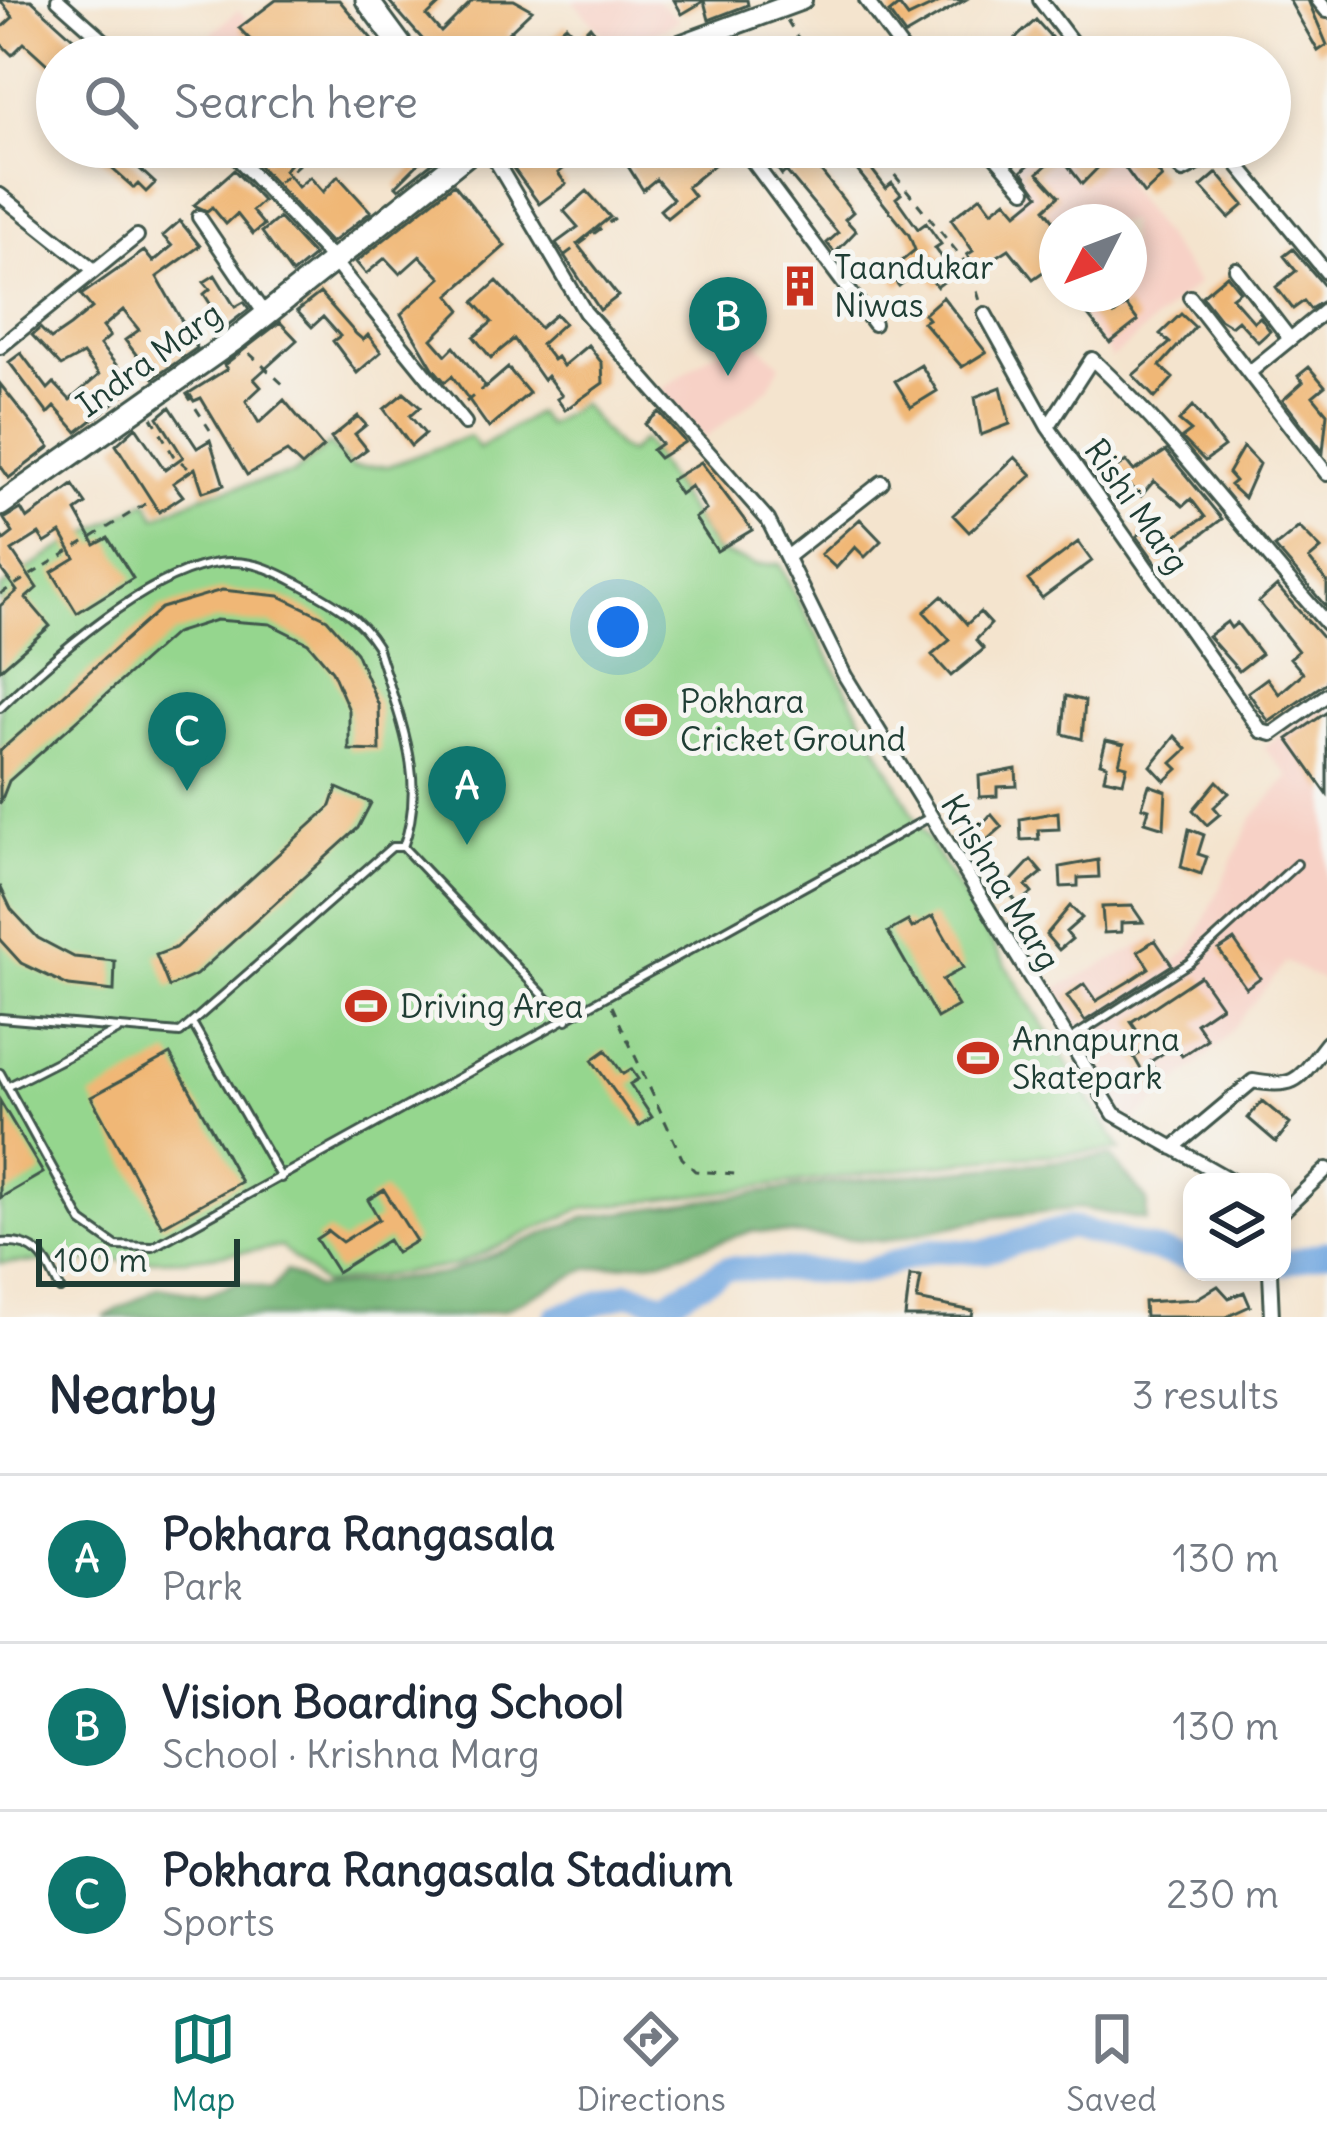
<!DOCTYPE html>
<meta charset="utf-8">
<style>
body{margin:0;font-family:Delius,sans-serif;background:#f6f6f7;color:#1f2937}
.controls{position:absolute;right:36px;bottom:36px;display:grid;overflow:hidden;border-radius:24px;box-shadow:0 6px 18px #0003}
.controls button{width:108px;height:108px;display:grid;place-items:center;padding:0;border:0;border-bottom:3px solid #e0e1e3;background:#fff;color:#1f2937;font:60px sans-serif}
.compass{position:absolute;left:1039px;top:204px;width:108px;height:108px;border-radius:50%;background:#fff;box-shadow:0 6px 18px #0003;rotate:228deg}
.scale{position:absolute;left:36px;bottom:30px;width:204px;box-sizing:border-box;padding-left:12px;border:6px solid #1f3d34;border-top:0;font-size:33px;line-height:42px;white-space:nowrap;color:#1f3d34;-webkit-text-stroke:9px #f6f6f2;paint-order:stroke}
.you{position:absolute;left:618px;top:627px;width:42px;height:42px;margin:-30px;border:9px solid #fff;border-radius:50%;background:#1a73e8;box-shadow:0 0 0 18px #1a73e833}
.badge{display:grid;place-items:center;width:78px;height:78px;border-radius:50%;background:#0f766e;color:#fff;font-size:39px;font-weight:700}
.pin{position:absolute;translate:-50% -99px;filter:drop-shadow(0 3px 6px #0008)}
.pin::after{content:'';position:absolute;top:63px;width:42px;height:36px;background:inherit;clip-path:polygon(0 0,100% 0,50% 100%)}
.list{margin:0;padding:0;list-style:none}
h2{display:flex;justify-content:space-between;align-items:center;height:156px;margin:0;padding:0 48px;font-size:51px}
h2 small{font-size:39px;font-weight:400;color:#747a83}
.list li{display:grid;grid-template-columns:78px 1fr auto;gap:36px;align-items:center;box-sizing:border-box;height:168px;padding:0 48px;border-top:3px solid #e0e1e3}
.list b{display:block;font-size:45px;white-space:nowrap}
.list p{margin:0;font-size:39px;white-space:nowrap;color:#747a83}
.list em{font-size:39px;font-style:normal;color:#747a83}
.icon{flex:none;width:66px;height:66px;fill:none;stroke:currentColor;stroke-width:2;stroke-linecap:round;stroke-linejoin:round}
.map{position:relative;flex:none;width:1327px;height:1317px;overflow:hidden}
.search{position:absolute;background:#fff;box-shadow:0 6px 18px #0003;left:36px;right:36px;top:36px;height:132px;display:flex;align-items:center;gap:30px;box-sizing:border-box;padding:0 42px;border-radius:66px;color:#747a83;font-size:45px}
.sheet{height:660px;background:#fff}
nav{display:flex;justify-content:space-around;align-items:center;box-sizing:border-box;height:168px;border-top:3px solid #e0e1e3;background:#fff;font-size:33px;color:#747a83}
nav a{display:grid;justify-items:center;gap:6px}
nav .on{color:#0f766e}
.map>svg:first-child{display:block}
.built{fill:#f7d1c6}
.green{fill:#95d68e;stroke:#5a8a61;stroke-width:3}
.forest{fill:#78b779;stroke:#4c7a56;stroke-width:3}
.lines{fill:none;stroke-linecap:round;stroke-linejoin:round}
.river{stroke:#73a8e0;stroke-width:24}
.building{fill:#f0b776}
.service-casing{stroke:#3f564b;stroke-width:12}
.minor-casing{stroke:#3f564b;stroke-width:18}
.secondary-casing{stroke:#3f564b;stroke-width:24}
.primary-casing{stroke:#3f564b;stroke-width:27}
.path{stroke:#3f564b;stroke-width:3;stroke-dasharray:9 9;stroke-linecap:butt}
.service{stroke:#fff;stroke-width:6}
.minor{stroke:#fff;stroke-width:12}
.secondary{stroke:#fff;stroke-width:18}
.primary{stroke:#fff;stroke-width:21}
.labels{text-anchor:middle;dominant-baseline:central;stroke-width:10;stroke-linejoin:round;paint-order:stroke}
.poi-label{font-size:33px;fill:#1f3d34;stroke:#f6f6f2;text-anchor:start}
.street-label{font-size:33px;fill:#1f3d34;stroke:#f6f6f2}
</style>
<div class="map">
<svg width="1327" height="1317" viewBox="0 0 1327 1317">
<rect width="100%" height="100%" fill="#f6f6f2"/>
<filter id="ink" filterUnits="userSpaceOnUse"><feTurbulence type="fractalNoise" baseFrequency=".00833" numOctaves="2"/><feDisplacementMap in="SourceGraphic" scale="24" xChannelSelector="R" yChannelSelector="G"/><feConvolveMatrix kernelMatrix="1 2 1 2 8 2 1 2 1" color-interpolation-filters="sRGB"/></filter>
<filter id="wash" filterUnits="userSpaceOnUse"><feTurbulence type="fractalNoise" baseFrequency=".004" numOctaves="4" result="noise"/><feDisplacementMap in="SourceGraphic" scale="48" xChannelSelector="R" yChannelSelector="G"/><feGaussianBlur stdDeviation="2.7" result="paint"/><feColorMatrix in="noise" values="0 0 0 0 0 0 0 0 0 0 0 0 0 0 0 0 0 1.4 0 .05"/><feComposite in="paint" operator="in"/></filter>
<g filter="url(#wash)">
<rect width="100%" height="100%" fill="#f4e4ce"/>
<path class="built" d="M572 0H656L679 20 620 53Z
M238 10 283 57H186Z
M1026 147H1153L1158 153 1123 182 1198 283 1112 358 1066 294H1129V222H1057V281L1017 224 1016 156Z
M750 336 780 364 769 388 705 438 660 391 710 355Z
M1327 704V983L1286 962 1222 1042 1131 1124 1049 992 1155 938 1174 962 1193 945 1252 819 1289 776 1263 747Z"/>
<path class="green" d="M581 404 616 446 628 453 643 440 715 551 756 565 779 564 919 825 1121 1150 986 1159 582 1209 454 1266 323 1284 281 1247 186 1259 0 1263V589L54 552 147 501 156 517 206 494 293 474 329 444 352 467 389 466 470 436 479 449 536 413 547 425Z"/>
<path class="forest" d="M1111 1156 1147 1201 1146 1220 1079 1208 996 1217 883 1241 752 1231 661 1260 587 1269 503 1310 453 1317H104L159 1287 205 1295 239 1282 271 1290 286 1271 316 1288 446 1274 583 1218 829 1183Z"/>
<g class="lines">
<path class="river" d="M1282 1264 1327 1252
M556 1317 628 1293 666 1303 727 1268 861 1273 932 1250 984 1252 1070 1227 1192 1260"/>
</g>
<g id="blocks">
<path class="building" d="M0 0H31L94 57H57V73L24 43 12 55 0 43V29L13 17Z
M276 0H339L387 57H267L239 28Z
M388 0H444L427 16 441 32 473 0H514L532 10 507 34 517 43 503 57 493 52 487 57H438Z
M674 0H747L748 5 709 20 704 1 682 14Z
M944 0H965L905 35 889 13 899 5 908 17Z
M1289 0H1308L1327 45 1318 51Z
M1036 20 1051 37 1046 41 1056 52 1050 57H1032L1016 38Z
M566 25 578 38 590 26 614 57H529Z
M107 147H116L155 183 146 192 138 184 134 188 99 157Z
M404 147H452L399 189 396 186 419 163Z
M527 147H557L570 163 558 173 566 184 539 204 508 161Z
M645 147H732V150L687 187 694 196 667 218 660 210 673 199 656 179 643 190 626 163Z
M762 147H875L863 158 886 188 892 183 901 194 896 198 918 229 926 223 941 244 935 248 954 274 937 287 922 267 899 286 888 272 915 250 909 235 840 149 819 169 853 212 845 219 856 231 835 253 827 243 838 233 786 171 782 175Z
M1049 147H1118L1082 184 1059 154 1038 173 1059 196 1045 209 1057 225 1052 236 1057 243V276L1050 267 1033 279 1009 249 976 270 967 255 973 251 951 219 981 196 992 211 1006 200 1017 213 1039 195 1022 171Z
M1137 147 1162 177 1144 194 1120 161Z
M255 150 267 160 277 150 290 164 284 170 298 187 310 177 323 192 338 176 371 212 331 243 249 155Z
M234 170 263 201 252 211 264 225 253 234 237 214 226 224 212 207 207 211 194 205Z
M1217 173 1244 205 1229 218 1201 187Z
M454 184 505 246 449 295 461 310 432 339 446 355 454 347 486 387 508 368 529 393 489 428 452 376 445 382 433 368 401 314 441 278 420 256 400 274 385 258 366 274 356 262Z
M587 191 610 217 577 244 618 296 600 310 556 243 578 227 564 211Z
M279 218 314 256 292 274 262 232Z
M180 221 200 246 157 277 197 348 154 378 125 340 139 330 123 310 103 327 110 336 100 345 134 387 77 432 55 407 48 414 9 362 21 353 48 389 54 383 70 400 99 375 83 354 61 366 32 335 40 328 51 339 70 326 92 308 81 295 144 251 153 262 172 246 163 236Z
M1293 249 1327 289V299L1310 309 1304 301 1293 309 1276 287 1296 271 1284 256Z
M215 275 235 307 244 302 249 309 219 332 207 312 213 308 204 294 210 289 204 282Z
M1227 275 1240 291 1232 297 1254 322 1260 317 1270 331 1258 342 1238 320 1231 326 1220 319 1202 296Z
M497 281 540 328 556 314 564 323 541 344 553 360 557 357 563 366 588 345 602 363 603 383 565 410 557 399 562 396 547 376 543 380 514 339 491 358 474 337 492 322 474 302Z
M320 293 356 334 363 340 368 335 381 352 357 373 333 341 340 336 323 317 312 327 297 311Z
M1071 294H1097L1114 315 1126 305 1138 321 1110 343Z
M943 297 986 352 962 367 923 322 928 319 924 314Z
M1181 314 1195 327 1160 366 1173 378 1155 398 1133 375 1170 343 1160 334Z
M280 322 297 340 254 379 261 387 246 401 259 423 284 400 323 447 302 466 287 452 247 475 201 398 194 401 189 393 227 369 224 365Z
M921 365 937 391 911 407 895 381Z
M1309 367 1325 386 1313 396 1327 413 1323 452 1283 400 1303 382 1298 376Z
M0 384 50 447 9 478 0 465Z
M1001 387 1010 424 981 435 975 397Z
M404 393 420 407 410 416 425 434 411 446 384 409Z
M1193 406 1224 447 1205 461 1182 438 1191 431 1179 421Z
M170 407 197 448 210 440 224 485 203 492 195 468 173 483 183 496 159 512 116 445 136 427 165 470 183 457 158 417Z
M659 412 685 442 659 458 652 450 661 444 645 424Z
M358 416 366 425 355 434 367 449 350 462 331 438Z
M1243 447 1259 464 1244 498 1230 485 1235 481 1228 473Z
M1166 451 1222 519 1159 567 1137 536 1154 523 1168 540 1205 517 1191 499 1183 506 1154 481 1141 496 1123 480 1116 486 1108 475 1126 461 1134 471Z
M1015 457 1032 475 969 532 953 515Z
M701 462 752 530 717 551 695 518 706 510 691 486 680 494 671 480Z
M73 485 86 504 76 511 95 545 108 538 133 578 77 613 52 572 75 558 61 533 45 543 39 534 12 551 37 588 26 598 50 626 0 670V606L17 591 0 568V535L4 540 13 533 4 519 21 509 27 519Z
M860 519 881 541 865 557 855 547 836 568 821 554Z
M1299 527 1321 549 1309 559 1327 582V608L1275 547Z
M1078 542 1092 561 1042 598 1028 580Z
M1277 586 1327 643V682L1269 722 1248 692 1267 678 1279 694 1303 673 1290 658 1298 651 1259 602Z
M222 590 279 596 327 619 356 652 379 706 380 751 349 750V710L332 671 308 643 270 624 216 620 175 633 9 781 0 804V751L161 608Z
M942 596 967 624 980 612 991 624 976 640 984 649 951 676 932 655 950 640 924 612Z
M1227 622 1231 628 1237 623 1261 654 1239 671 1208 636Z
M1066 696 1085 701 1082 739 1063 734Z
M1327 712V794L1288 739Z
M1175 736 1187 749 1172 763 1178 769 1165 781 1151 766Z
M1106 740 1124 744 1119 764 1127 766 1123 782 1104 778 1107 765 1100 763Z
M1016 769 1017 786 997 787V796L980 797 979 776Z
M1217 781 1229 793 1214 807 1220 814 1207 825 1193 810Z
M1149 785 1166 791 1164 828 1145 822 1149 809 1142 807Z
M337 788 371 803 358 828 196 975 169 987 156 955 175 948 331 806Z
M1058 812 1059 829 1038 830 1039 839 1021 840 1020 819Z
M991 814 1002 827 987 840 993 847 980 859 966 843Z
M1189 829 1204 835 1198 854 1207 857 1201 874 1181 867Z
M1031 860 1042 873 1026 886 1032 893 1018 904 1005 888Z
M1098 860 1099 877 1078 878V886L1061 887 1060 867Z
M0 886 11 909 38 938 74 957 115 961 114 991 69 986 21 963 0 940Z
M1070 906 1082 918 1066 932 1072 939 1059 950 1046 935Z
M1132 906 1143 922 1121 923V932L1104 933 1102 907Z
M933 916 963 968 942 980 958 1006 937 1018 888 932 908 921 912 928Z
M1155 940 1172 965 1085 1021 1067 996 1084 984 1096 1001 1131 980 1149 968 1138 951Z
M1234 940 1260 978 1246 988 1219 950Z
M1200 976 1221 1006 1196 1023 1207 1039 1182 1056 1175 1045 1150 1062 1162 1083 1152 1089 1134 1057 1149 1048 1131 1022Z
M606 1050 623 1074 631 1069 638 1079 630 1084 652 1117 639 1126 592 1060Z
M170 1054 241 1182 162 1226 91 1097Z
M0 1101 43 1173 0 1198Z
M1262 1101 1290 1124 1276 1142 1248 1118Z
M384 1190 416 1241 396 1253 388 1240 337 1272 316 1239 328 1231 342 1242 379 1219 368 1200Z
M910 1276 921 1277 917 1300 973 1311 972 1317H905Z
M1218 1286 1229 1298 1244 1292 1250 1306 1226 1317H1145L1144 1302 1196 1299Z"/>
</g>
</g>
<g filter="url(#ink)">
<use href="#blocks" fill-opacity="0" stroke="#3f564b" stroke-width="3"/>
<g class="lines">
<g class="service-casing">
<path id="service" d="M0 708C52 658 156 563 230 562 259 561 282 575 307 588 336 604 359 617 377 646 397 713 429 778 403 847
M0 1018 180 1033 392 847H403L567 1020
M194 1026 281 1178
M1069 1040 1189 963 1297 864
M0 1073 82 1222 116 1246 153 1247 930 817
M7 1087 117 1031
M0 1243C37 1240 46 1259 60 1289"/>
</g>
<g class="minor-casing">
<path id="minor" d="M58 0 122 57
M866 0 908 57
M1040 0 1083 57
M1318 0 1327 11
M227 147 331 258 465 423
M742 147 874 324
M987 147 1025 190
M1158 147 1183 171 1225 149 1327 273
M488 148 585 312 768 520 845 676 1114 1114 1234 1182
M0 195 93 269
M199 217 265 314
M1236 269 1290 339
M1190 297 1327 474
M985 314 1048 427 1261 731 1272 734 1327 695
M0 347 137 236
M1251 371 1327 309
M1048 427 1092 359C1179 440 1248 536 1327 624
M787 557 882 482
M1173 1148 1253 1081C1298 1090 1300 1077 1327 1043
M1282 1212 1327 1169
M1270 1272 1272 1317"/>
</g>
<g class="secondary-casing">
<path id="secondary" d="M647 57 802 0"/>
</g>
<g class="primary-casing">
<path id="primary" d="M367 0 409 57
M0 505 234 340 470 152 487 147"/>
</g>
<path class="path" d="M787 20 810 57
M872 147 970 268 980 301
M279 182 318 147
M565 255 615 218
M249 353 287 388
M186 393 210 430
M466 402 492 381
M152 417 173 455 195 474
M0 594 147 503
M612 1006 682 1158 695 1171 735 1174"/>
<use href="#service" class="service"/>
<use href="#minor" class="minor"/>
<use href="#secondary" class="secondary"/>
<use href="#primary" class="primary"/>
</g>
</g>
<defs>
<g id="building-bare" transform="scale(3.24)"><path d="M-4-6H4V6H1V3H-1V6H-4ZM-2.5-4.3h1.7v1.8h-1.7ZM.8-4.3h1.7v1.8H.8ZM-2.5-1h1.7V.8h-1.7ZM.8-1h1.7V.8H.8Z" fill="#c8321e" stroke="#f6f6f2" stroke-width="2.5" paint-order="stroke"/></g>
<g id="stadium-bare" transform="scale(3.24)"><path d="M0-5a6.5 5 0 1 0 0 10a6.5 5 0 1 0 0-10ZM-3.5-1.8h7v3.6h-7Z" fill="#c8321e" stroke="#f6f6f2" stroke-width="2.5" paint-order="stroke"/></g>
</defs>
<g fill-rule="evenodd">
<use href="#building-bare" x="800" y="286"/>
<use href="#stadium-bare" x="646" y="720"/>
<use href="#stadium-bare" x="366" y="1006"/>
<use href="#stadium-bare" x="978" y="1058"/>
</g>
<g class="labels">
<g class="poi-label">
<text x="834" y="267">Taandukar<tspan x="834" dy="38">Niwas</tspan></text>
<text x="680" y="701">Pokhara<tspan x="680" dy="38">Cricket Ground</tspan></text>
<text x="400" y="1006">Driving Area</text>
<text x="1012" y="1039">Annapurna<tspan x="1012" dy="38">Skatepark</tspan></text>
</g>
<g class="street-label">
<text transform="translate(149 359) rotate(-36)">Indra Marg</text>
<text transform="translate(1137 506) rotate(55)">Rishi Marg</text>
<text transform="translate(1001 882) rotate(59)">Krishna Marg</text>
</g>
</g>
</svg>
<div class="controls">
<button><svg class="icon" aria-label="layers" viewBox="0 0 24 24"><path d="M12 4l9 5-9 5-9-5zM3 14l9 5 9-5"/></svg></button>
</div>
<svg class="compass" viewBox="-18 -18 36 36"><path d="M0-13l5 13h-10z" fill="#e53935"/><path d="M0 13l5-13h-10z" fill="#747a83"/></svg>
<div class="scale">100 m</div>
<div class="you"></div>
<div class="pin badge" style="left:467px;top:845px">A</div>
<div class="pin badge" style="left:728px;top:376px">B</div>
<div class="pin badge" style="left:187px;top:791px">C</div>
<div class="search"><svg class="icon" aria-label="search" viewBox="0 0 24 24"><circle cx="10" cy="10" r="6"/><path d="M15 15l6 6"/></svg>Search here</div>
</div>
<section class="sheet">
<h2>Nearby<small>3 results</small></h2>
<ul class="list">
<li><span class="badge">A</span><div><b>Pokhara Rangasala</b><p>Park</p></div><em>130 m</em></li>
<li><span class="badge">B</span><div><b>Vision Boarding School</b><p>School · Krishna Marg</p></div><em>130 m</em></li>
<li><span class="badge">C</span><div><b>Pokhara Rangasala Stadium</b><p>Sports</p></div><em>230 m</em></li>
</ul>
</section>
<nav>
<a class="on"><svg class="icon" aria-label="map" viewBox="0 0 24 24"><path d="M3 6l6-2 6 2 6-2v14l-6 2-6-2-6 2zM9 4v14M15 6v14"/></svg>Map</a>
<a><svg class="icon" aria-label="directions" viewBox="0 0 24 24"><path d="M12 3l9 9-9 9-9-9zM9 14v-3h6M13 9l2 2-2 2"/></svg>Directions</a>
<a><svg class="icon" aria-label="saved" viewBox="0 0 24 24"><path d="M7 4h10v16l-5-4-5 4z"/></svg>Saved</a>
</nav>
